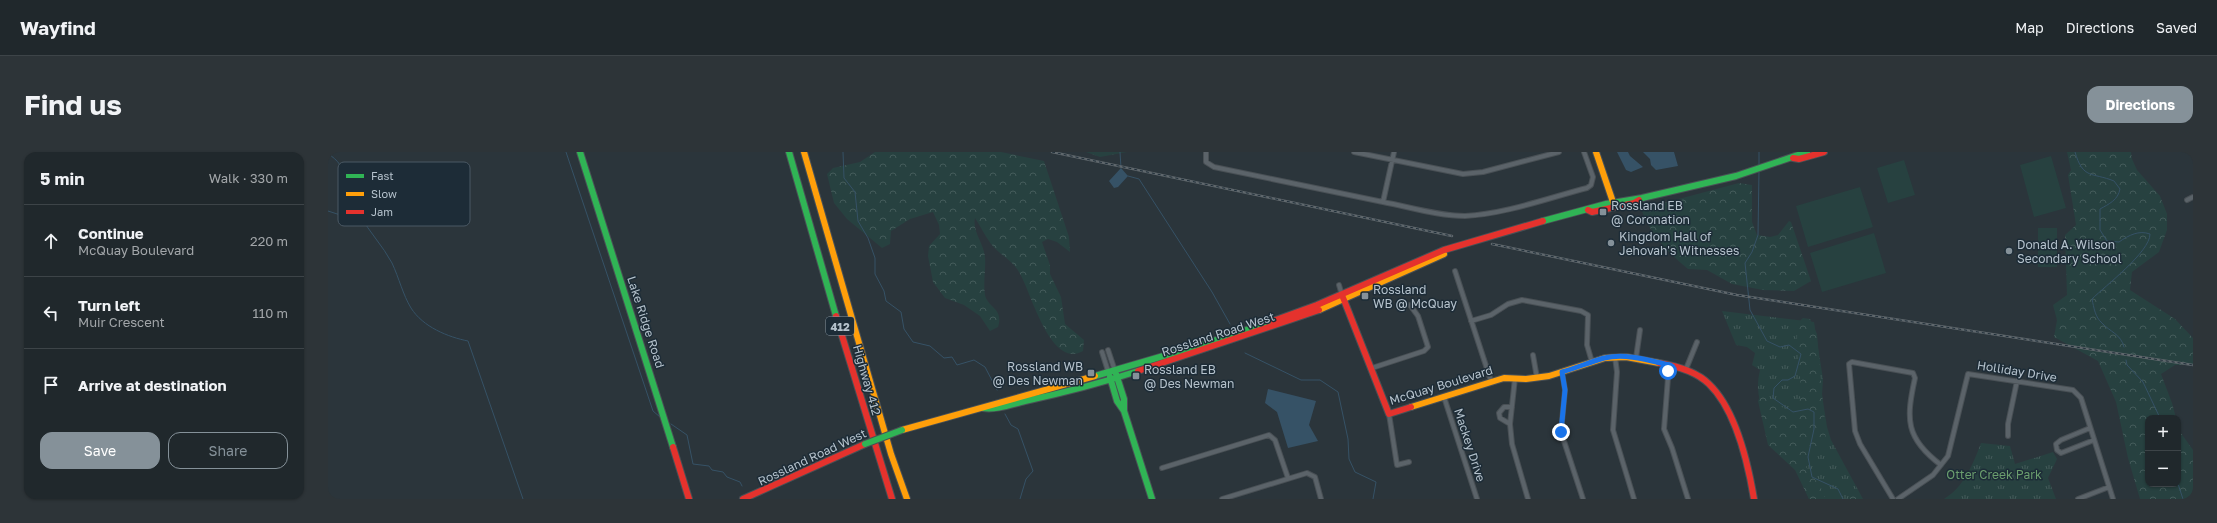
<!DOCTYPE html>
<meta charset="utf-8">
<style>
body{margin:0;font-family:"Golos Text",sans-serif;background:#2d3438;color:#f1f3f6}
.controls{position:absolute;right:12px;bottom:12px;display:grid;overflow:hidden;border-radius:8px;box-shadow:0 1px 3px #0004}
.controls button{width:36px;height:36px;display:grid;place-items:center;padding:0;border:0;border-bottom:1px solid #3d4448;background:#20282c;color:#f1f3f6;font:20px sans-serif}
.stop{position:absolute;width:12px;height:12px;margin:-9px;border:3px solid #1a73e8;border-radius:50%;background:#fff}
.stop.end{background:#1a73e8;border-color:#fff;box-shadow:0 1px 4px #0008}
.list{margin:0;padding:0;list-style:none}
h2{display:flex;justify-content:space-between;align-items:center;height:52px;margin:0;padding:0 16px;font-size:17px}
h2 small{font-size:13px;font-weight:400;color:#a2a6a9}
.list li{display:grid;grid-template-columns:26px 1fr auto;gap:12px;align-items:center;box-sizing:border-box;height:72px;padding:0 16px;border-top:1px solid #3d4448}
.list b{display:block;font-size:15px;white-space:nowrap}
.list p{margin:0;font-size:13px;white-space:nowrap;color:#a2a6a9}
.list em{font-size:13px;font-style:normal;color:#a2a6a9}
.actions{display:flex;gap:8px;padding:12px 16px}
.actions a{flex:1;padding:9px 0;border:1px solid #859199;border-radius:12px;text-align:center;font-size:14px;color:#859199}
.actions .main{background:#859199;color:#fff}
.icon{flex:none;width:22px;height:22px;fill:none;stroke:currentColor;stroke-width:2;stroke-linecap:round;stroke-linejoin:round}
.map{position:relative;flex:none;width:1865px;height:347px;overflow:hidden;border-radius:12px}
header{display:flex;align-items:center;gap:24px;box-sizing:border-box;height:56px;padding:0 20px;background:#20282c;border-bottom:1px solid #3d4448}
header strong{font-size:19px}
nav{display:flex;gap:22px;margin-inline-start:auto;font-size:14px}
.intro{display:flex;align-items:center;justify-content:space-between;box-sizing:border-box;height:96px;padding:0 24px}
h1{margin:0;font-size:28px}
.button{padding:10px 18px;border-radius:12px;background:#859199;color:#fff;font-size:14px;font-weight:700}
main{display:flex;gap:24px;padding:0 24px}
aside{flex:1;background:#20282c;border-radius:12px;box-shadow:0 1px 3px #0004}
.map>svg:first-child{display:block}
.grass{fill:url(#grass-tufts)}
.forest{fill:url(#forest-crowns)}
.garden{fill:#274140}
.water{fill:#365266}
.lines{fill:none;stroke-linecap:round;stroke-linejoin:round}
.stream{stroke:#365266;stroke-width:1}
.street-casing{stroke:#495055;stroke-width:6}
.fast-casing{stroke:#495055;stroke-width:8}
.slow-casing{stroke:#495055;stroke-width:8}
.jam-casing{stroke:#495055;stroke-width:8}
.street{stroke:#5b6369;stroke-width:4}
.fast{stroke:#30b455;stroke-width:6}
.slow{stroke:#ff9f0a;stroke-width:6}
.jam{stroke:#e5322d;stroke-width:6}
.rail-casing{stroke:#5f676c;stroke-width:2.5}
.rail{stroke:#1d2c37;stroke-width:1;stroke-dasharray:3;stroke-linecap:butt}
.fast-bridge-casing{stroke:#495055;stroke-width:8;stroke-linecap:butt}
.fast-bridge{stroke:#30b455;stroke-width:6}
.route{stroke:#1a73e8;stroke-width:5}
.poi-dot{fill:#859199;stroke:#1d2c37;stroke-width:1.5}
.labels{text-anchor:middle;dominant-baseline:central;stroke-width:3;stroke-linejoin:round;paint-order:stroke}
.shield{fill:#1d2c37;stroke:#87959f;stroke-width:1}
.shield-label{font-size:11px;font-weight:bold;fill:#b5c2cc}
.poi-label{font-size:12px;fill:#b5c2cc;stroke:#1d2c37;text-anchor:start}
.street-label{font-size:12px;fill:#b5c2cc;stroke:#1d2c37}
.park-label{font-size:12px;fill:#6b9e6e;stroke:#1d2c37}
.key{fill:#1d2c37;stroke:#4b5964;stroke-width:1}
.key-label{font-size:11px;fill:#b5c2cc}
</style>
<header>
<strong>Wayfind</strong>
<nav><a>Map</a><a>Directions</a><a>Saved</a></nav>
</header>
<div class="intro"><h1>Find us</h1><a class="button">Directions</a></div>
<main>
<aside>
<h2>5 min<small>Walk · 330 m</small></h2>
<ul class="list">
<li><svg class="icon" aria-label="ahead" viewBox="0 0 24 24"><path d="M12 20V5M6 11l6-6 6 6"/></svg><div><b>Continue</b><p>McQuay Boulevard</p></div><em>220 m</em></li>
<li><svg class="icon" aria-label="left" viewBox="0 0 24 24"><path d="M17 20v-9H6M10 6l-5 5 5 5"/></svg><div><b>Turn left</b><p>Muir Crescent</p></div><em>110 m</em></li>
<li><svg class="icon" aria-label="arrive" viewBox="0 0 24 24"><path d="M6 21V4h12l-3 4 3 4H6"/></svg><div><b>Arrive at destination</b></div></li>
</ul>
<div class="actions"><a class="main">Save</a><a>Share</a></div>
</aside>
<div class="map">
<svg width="1865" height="347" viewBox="0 0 1865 347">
<defs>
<pattern id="grass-tufts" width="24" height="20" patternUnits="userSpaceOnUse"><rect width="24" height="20" fill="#274140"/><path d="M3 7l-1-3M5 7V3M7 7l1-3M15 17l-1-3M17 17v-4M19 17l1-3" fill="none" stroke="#445b5a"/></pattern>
<pattern id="forest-crowns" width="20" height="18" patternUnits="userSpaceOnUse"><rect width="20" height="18" fill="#274140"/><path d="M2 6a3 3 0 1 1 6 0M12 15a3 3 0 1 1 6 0" fill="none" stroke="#445b5a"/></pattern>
</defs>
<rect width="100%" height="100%" fill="#2b353b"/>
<path class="grass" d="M1394 159 1486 170 1495 227 1494 243 1499 275 1503 288 1535 347H1481C1477 337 1473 326 1468 316 1452 283 1422 259 1432 218L1424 213 1427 201 1419 195 1408 193Z
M1653 291 1682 294 1687 312 1725 300 1729 307 1720 326 1728 347H1616C1636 335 1645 312 1653 291Z"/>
<path class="forest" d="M547 0H673L716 9 741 85 742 100 729 90 720 87 714 90 722 113V122L733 145 737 172 756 188 755 199C722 218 703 139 691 120 685 109 671 102 663 92 657 84 653 75 647 66 644 79 656 92 657 105 658 117 655 131 657 143 660 156 676 156 670 175L662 179 652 164 636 153 617 146 605 130 600 104 601 94 612 82 611 73 605 60 582 67 563 79 562 92 554 96 519 67 506 51 499 22 505 16 532 10Z
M758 0H799L772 5Z
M1739 0H1803L1804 7 1809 18 1832 44 1839 62V78L1831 100 1804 120 1802 138 1847 167 1865 186V213H1847L1833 222 1844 251 1848 266H1820V332H1850V277L1865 298V347H1812L1800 306 1788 250 1770 209 1726 185 1729 168 1725 153 1739 143 1737 83 1748 73 1740 23 1743 18Z
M1411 31 1424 33V70L1429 83 1442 85 1450 83 1461 69 1463 70 1483 129 1466 139 1435 138 1404 132 1379 118 1360 117C1339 100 1323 83 1313 57Z
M1475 166 1482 167 1489 182 1498 289 1482 303 1478 315 1493 336 1497 347H1481L1467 318 1440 293 1430 249 1433 242 1459 258 1470 259C1471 252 1472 245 1473 238 1473 224 1463 173 1475 166Z
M1524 335 1534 347H1521V337Z"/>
<path class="garden" d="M1723 4 1738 56 1706 65 1692 13Z
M1576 8 1587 43 1560 51 1549 16Z
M1532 35 1545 75 1480 95 1468 54Z
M1710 76H1729V115H1710Z
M1546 81 1558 121 1494 140 1482 101Z"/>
<path class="water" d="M1289 0H1300L1302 4 1315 15 1303 20 1298 18Z
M1315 0H1346L1350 14 1328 18 1323 13 1322 7Z
M793 16 800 24 790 35 786 36 781 29Z
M940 237 988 249 981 273 990 289 960 296 949 260 937 251Z"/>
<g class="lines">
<path class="stream" d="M238 0 325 259 332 265
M515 0 516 26 527 40 530 69 540 86 547 106V122L556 139 558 149 573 160 576 177 585 190 602 194 616 206 624 205 629 213 646 208 657 215 669 238
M792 0 793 16
M1747 0C1755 28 1764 20 1786 29L1792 37C1790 48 1781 52 1772 57V78L1779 89 1791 90C1801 83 1811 78 1822 82 1822 100 1777 134 1764 147 1766 156 1767 165 1774 171 1782 180 1793 182 1796 195
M0 2C21 13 22 43 32 63 41 80 55 94 64 111 71 126 75 143 83 156 95 175 120 185 140 189L195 347
M1431 13V0
M1431 19 1430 83 1424 100 1417 111 1422 158 1439 189 1452 195 1461 193 1473 202 1467 224 1460 228H1454L1446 236 1445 246 1465 260 1480 257 1486 260V277L1480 305 1484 325 1510 337 1515 347
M800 24 811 27 884 140 902 172
M0 59 37 71
M917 201 973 228H992L1010 240 1020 287 1021 307 1027 320 1048 330 1045 347
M1798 208 1799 213 1815 230 1832 266
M677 262 683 273 690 277 705 319 698 327 692 347
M343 272 359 283 365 312 381 314 384 318 395 320 399 325 412 330 414 334
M1850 332 1855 347"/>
<g class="street-casing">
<path id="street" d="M878 0V10L886 15 1055 50 1066 0
M1026 0 1135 22 1155 20 1231 0
M1859 48 1865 45
M1055 50C1082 55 1110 64 1137 64 1177 62 1220 46 1259 36L1263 33 1265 25 1256 0
M1127 119 1163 229
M1011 133 1014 143
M1143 169 1163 163 1180 152 1194 148 1253 159 1260 163 1259 193 1264 210
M780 198 787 219
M774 200 781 222
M1205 203 1209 226
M1287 205 1289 220 1285 278 1306 347
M1308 206 1312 178
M1341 213 1336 277 1344 296 1360 347
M1044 216 1096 199 1100 195 1090 164 1082 153
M1358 217 1369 190
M1234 220 1237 238 1233 280 1255 347
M1187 226 1182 272 1184 292 1200 347
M1116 245 1149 347
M1061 262 1069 313 1081 310
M1182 272 1172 266 1171 261 1176 255H1184
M1762 276 1733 288 1728 292 1729 298 1733 301 1766 288
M1680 284V272L1689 229
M834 316 941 283 947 288 960 326
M894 347 979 321 987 325 993 347
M1565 347 1532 292 1527 279 1521 212 1524 210 1585 221 1587 226C1578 267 1577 286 1613 313
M1570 347 1605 323 1620 304 1640 222 1745 238 1753 246 1785 347
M1750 347 1781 335"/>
</g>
<g class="fast-casing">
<path id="fast" d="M252 0 345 295
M461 0 508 164
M1215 69 1278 52 1314 46 1408 24 1479 0
M788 222 796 247V259L824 347
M767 224 873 193 945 169
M782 225 789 249 796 259
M655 256C669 258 684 252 697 249 735 241 773 231 810 219"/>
</g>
<g class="slow-casing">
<path id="slow" d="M476 0 563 302 579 347
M1268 0 1286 53
M991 158 1116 102
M1083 255 1176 226 1198 227 1221 224 1277 206 1298 205 1331 211
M574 278 767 224"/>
</g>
<g class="jam-casing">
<path id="jam" d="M1465 6 1471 7 1496 0
M1260 58 1264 60 1306 51 1311 48
M1014 143 1061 262 1083 255
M508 164 564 347
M945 169 989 153 1116 98 1215 69
M1331 211C1349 214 1368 219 1381 232 1408 258 1420 311 1426 347
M810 219 991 158
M345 295 361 347
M415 347 537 292"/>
</g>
<use href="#street" class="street"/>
<use href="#fast" class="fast"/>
<use href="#slow" class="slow"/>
<use href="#jam" class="jam"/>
<g class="rail-casing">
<path id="rail" d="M724 0 1124 84
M1164 92 1409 143 1865 213"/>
</g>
<use href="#rail" class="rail"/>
<g class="fast-bridge-casing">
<path id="fast-bridge" d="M537 292 574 278"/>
</g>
<use href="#fast-bridge" class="fast-bridge"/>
</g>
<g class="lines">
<path class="route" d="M1233 280 1237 238 1234 220C1248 216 1262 210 1276 206 1298 201 1320 208 1341 213L1340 219"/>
</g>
<g class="poi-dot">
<rect x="1271" y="56" width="8" height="8" rx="2"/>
<circle cx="1283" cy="91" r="4"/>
<circle cx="1681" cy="99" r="4"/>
<rect x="1033" y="140" width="8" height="8" rx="2"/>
<rect x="759" y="217" width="8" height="8" rx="2"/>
<rect x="804" y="220" width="8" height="8" rx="2"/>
</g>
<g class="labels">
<rect class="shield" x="498" y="165" width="28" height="18" rx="3"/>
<g class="shield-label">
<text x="512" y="174">412</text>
</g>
<g class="poi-label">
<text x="1283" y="53">Rossland EB<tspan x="1283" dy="14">@ Coronation</tspan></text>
<text x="1291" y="84">Kingdom Hall of<tspan x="1291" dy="14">Jehovah's Witnesses</tspan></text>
<text x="1689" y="92">Donald A. Wilson<tspan x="1689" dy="14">Secondary School</tspan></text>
<text x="1045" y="137">Rossland<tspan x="1045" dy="14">WB @ McQuay</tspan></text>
<text x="755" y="214" text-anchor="end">Rossland WB<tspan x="755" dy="14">@ Des Newman</tspan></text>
<text x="816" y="217">Rossland EB<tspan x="816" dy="14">@ Des Newman</tspan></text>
</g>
<g class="street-label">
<text transform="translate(318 170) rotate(72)">Lake Ridge Road</text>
<text transform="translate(890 182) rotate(-18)">Rossland Road West</text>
<text transform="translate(1689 219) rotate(9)">Holliday Drive</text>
<text transform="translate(539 228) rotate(74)">Highway 412</text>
<text transform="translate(1113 233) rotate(-17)">McQuay Boulevard</text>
<text transform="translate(1142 293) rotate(72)">Mackey Drive</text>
<text transform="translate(484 305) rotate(-25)">Rossland Road West</text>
</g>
<g class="park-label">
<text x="1666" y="322">Otter Creek Park</text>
</g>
</g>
<rect x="10" y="10" width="132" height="64" rx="6" class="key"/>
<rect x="18" y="22" width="18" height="4" fill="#30b455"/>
<rect x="18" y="40" width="18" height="4" fill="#ff9f0a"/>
<rect x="18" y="58" width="18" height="4" fill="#e5322d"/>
<g class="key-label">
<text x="43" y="28">Fast</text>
<text x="43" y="46">Slow</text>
<text x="43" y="64">Jam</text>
</g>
</svg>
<div class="controls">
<button>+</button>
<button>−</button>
</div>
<div class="stop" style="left:1340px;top:219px"></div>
<div class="stop end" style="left:1233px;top:280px"></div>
</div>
</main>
